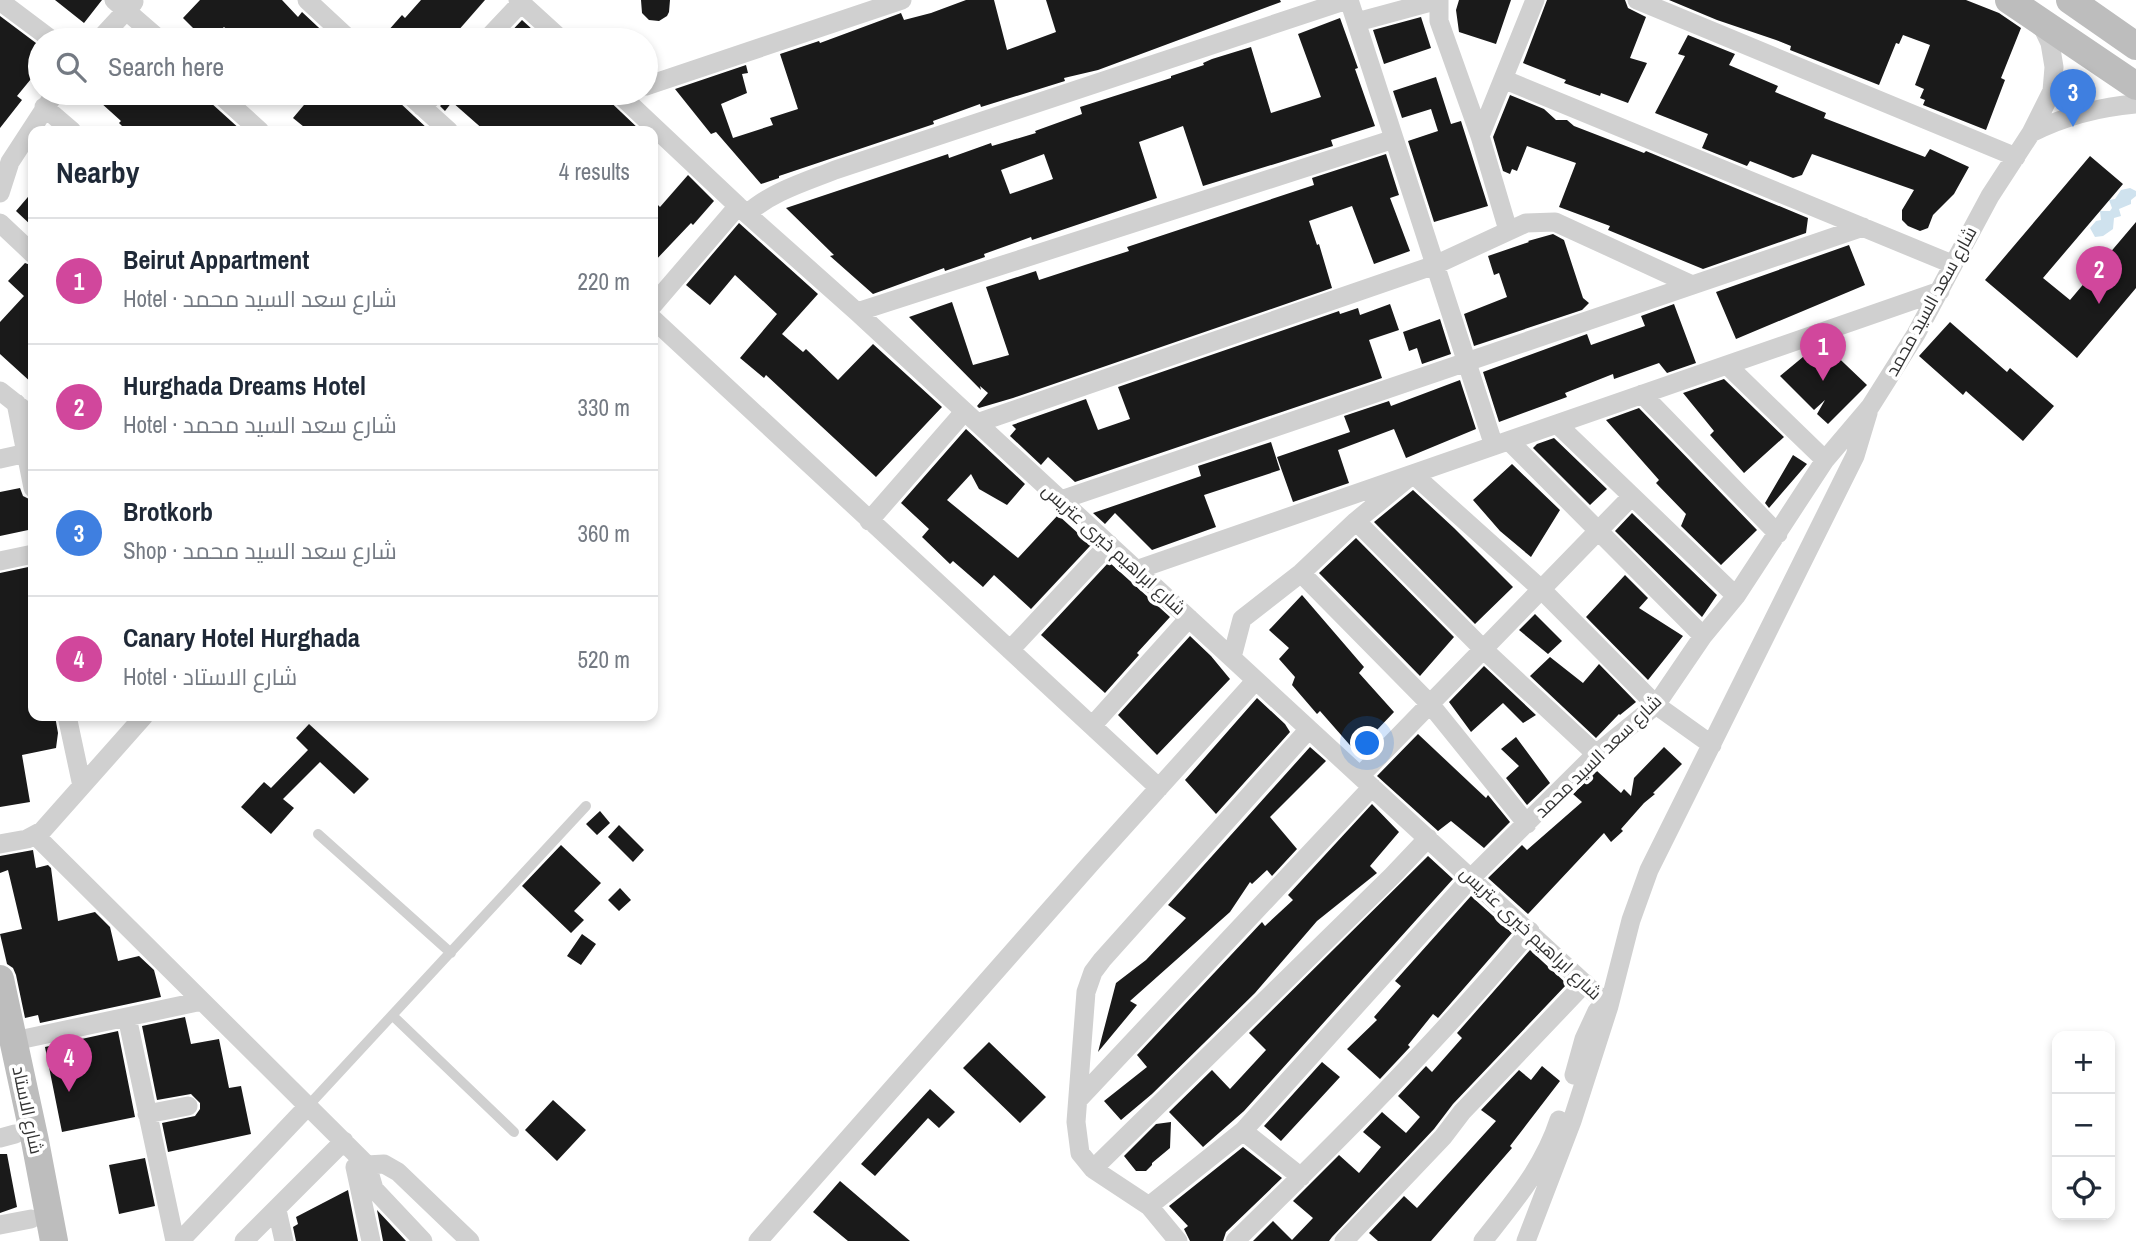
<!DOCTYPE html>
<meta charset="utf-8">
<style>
body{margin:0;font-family:"Archivo Narrow",Cairo,sans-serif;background:#f6f6f7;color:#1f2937}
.controls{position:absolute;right:21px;bottom:21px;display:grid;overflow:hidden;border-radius:14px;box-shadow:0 4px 10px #0003}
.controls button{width:63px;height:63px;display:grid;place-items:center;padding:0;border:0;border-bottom:2px solid #e0e1e3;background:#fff;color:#1f2937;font:35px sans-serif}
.you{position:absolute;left:1368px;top:744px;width:24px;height:24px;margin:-18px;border:5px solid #fff;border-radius:50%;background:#1a73e8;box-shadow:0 0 0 10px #1a73e833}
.badge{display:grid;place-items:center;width:46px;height:46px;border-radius:50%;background:#e63946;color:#fff;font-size:23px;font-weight:700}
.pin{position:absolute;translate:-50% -58px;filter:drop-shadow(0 2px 4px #0008)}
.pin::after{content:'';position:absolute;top:37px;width:24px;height:21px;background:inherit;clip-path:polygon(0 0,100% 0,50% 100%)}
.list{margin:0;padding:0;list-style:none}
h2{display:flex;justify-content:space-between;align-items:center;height:91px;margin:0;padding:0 28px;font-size:30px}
h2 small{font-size:23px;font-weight:400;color:#747a83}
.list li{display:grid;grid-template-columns:46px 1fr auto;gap:21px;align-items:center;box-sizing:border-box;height:126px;padding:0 28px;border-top:2px solid #e0e1e3}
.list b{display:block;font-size:26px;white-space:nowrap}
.list p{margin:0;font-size:23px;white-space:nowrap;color:#747a83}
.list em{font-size:23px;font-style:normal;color:#747a83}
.icon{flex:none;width:38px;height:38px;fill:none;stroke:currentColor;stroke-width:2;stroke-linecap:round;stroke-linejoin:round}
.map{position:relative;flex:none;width:2136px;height:1241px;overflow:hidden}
.search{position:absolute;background:#fff;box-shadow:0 4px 10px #0003;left:28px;top:28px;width:630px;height:77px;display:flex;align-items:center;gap:18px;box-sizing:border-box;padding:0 24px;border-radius:38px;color:#747a83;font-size:26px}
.panel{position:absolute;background:#fff;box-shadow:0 4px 10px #0003;left:28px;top:126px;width:630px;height:595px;border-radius:14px}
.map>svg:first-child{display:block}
.water{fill:#cfe2ee}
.building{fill:#1a1a1a;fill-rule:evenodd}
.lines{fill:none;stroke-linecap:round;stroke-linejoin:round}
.lane{stroke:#d0d0d0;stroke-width:10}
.street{stroke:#d0d0d0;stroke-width:19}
.secondary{stroke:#bdbdbd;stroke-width:28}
.labels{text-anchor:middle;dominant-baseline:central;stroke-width:7;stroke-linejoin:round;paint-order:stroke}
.street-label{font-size:18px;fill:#333;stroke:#fff}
</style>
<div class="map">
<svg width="2136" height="1241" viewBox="0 0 2136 1241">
<rect width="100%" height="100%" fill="#fff"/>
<path class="water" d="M2130 188 2136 191V196L2131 200V204L2119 209 2121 216 2114 218 2113 229 2103 236 2095 237 2090 228 2096 221 2101 220 2100 211H2110L2112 208 2109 200 2115 199 2121 190Z"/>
<path class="building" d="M55 0H102L84 23Z
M200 0H282L298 17 302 12 332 40H237L224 27 211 40H205L183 18Z
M421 0H485L450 40H380L402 15 405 18Z
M641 0H670L669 12 667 16 659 21 649 20 642 13Z
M966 0H994L1007 50 1056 32 1046 0H1280L1281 2 1098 70 1064 78 1065 81 981 107 980 104 933 121 934 124 779 176V178L761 184 716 132 711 134 675 89 746 65 748 73 742 74 747 93 721 104 733 138 773 125 770 118 798 109 780 54 819 41 820 43 901 13 904 20 931 13Z
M1459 0H1511L1496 44 1459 32 1456 10Z
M1547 0H1625L1628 8 1646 17 1630 58 1647 63 1628 103 1601 93 1600 96 1564 83 1566 80 1523 63Z
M1669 0H1966L1999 13 2021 28 2001 78 2005 80 1986 130 1923 105 1925 100 1920 98 1924 89 1915 85 1930 45 1903 35 1899 44 1896 43 1879 85 1790 50 1791 46 1776 40 1717 20Z
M0 16 40 46V68L17 96 22 100 0 128Z
M1421 17 1431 48 1384 64 1373 30Z
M1340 18 1358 68 1355 69 1375 126 1331 140 1333 146 1203 186 1183 126 1139 142 1157 198 1032 240 1031 237 984 254 985 257 945 271 944 268 873 294 830 256 834 255 786 208 948 154 949 158 991 143 992 146 1036 133 1035 131 1082 114 1080 107 1171 78V76L1204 65 1203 63 1212 59 1251 47 1271 113 1321 97 1298 34ZM1044 154 1053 179 1010 194 1001 170Z
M522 20 544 40H503Z
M127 28 142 40H115Z
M1688 35 1735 54 1729 65 1778 86 1775 92 1826 113 1824 118 1925 157 1930 149 1969 167 1954 194 1933 215 1928 228 1920 231 1908 226 1902 220V210L1914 190 1812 154 1802 175 1793 178 1750 161 1747 166 1702 148 1708 134 1655 113 1685 56 1678 54Z
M1436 77 1451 124 1461 121 1488 206 1434 222 1408 141 1438 131 1431 109 1402 118 1393 91Z
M90 93H206L210 102 242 131H127L119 123 121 121Z
M314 93H395L399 102 429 130 309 131 293 118Z
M448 93H601L641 131H485L452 102 445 111 440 106 445 101Z
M1510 95 1544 109 1556 120H1567L1574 126 1644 153 1646 151 1808 218 1806 233 1703 269 1608 230 1610 226 1559 207 1576 163 1527 146 1517 171 1512 169 1510 174 1503 171 1493 137Z
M1386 154 1399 195 1390 198 1410 251 1374 264 1352 206 1309 221 1317 245 1319 244 1332 288 1013 398 979 408 977 406 988 393 980 386 981 390 909 317 952 302 973 365 1009 355 986 287 1036 271 1039 280 1085 265 1129 251 1127 247 1314 185 1312 178Z
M2090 156 2123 184 2043 278 2070 300 2136 222V288L2077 358 1985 280Z
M688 175 714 201 693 225 691 223 653 263V200L660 207Z
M33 191V227L16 211Z
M739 223 818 294 782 334 803 352 806 349 838 380 873 344 942 407 876 477 766 375 764 378 740 358 777 314 735 275 710 305 686 285Z
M1553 234 1564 240 1583 298 1589 303 1582 310 1474 346 1464 314 1507 297 1499 273 1494 275 1488 256 1529 242 1528 241Z
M1849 245 1865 285 1736 339 1716 292Z
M25 263 33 266V384L0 354V322L24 296 8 281Z
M1390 304 1399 330 1369 340 1382 378 1075 482 1048 457 1041 465 1010 436 1016 429 1012 425 1086 399 1098 430 1130 419 1118 387 1339 311 1340 314 1358 308 1360 315Z
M1674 304 1696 363 1667 373 1659 363 1614 379 1613 374 1565 393 1567 397 1499 422 1483 372 1587 334 1591 345 1645 326 1641 316Z
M1440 319 1451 354 1422 364 1417 348 1409 351 1403 332Z
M1950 322 2007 372 2010 368 2054 406 2023 441 1966 391 1963 395 1919 356Z
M1824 344 1867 385 1828 424 1817 414 1825 400 1814 410 1780 376 1815 347Z
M1724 379 1784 437 1744 473 1710 435 1714 431 1683 393Z
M1460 380 1476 429 1406 458 1394 429 1338 450 1349 483 1293 502 1277 457 1350 432 1344 416 1389 401 1391 406Z
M1639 408 1757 530 1721 565 1681 526 1686 514 1656 483 1659 480 1606 420Z
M966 429 1025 484 1007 505 979 489 971 474 947 500 1018 558 1058 515 1091 545 1031 609 994 575 983 587 953 561 950 564 922 537 929 529 901 503Z
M1554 438 1607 489 1590 505 1533 448 1537 444Z
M1271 442 1280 470 1204 495 1216 527 1152 550 1115 513 1105 524 1093 513 1201 476 1198 466Z
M1793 455 1807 464 1769 508 1765 503Z
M1512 464 1560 510 1531 557 1500 531 1473 500Z
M20 488 23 496 31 500 33 529 0 536V492Z
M1413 490 1454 528 1513 587 1475 624 1374 522Z
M1632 513 1717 595 1702 617 1615 531Z
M1356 538 1454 637 1420 676 1319 573Z
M1109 562 1170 617 1137 653 1139 655 1105 693 1041 635Z
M33 566V716H55L58 733 56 748 22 755 30 802 0 807V573Z
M1625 575 1648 598 1639 608 1683 636 1648 680 1586 617Z
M1302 595 1364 667 1359 673 1394 712 1356 752 1320 711 1317 714 1292 685 1295 677 1279 659 1289 648 1269 630Z
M1535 614 1562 641 1548 654 1519 630Z
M1190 636 1211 656 1230 679 1157 755 1118 715Z
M1550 657 1583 683 1599 664 1636 702 1620 715 1619 714 1596 738 1530 676Z
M1484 666 1536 715 1523 723 1503 703 1471 732 1449 702Z
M1257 698 1285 724 1290 732 1216 814 1185 780Z
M309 724 369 779 354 794 320 762 283 799 294 808 271 834 241 807 264 782 271 788 308 750 296 738Z
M1418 734 1486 798 1488 795 1510 822 1484 848 1451 821 1438 831 1377 776Z
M1516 737 1550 783 1527 805 1506 778 1519 766 1501 749Z
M1310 747 1326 761 1270 817 1297 849 1272 876 1267 870 1252 884 1250 882 1230 912 1130 1001 1137 1005 1098 1052 1116 983 1146 960 1186 918 1168 905Z
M1664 747 1682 764 1653 793 1655 794 1644 803 1621 829 1623 831 1611 842 1604 833 1528 914 1488 878 1522 845 1527 850 1582 802 1573 794 1597 771 1621 793 1624 789 1631 796 1634 778Z
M1372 804 1399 832 1370 866 1377 873 1317 921 1255 993 1152 1094 1121 1120 1104 1101 1147 1067 1137 1055 1262 922 1265 926 1293 900 1288 895Z
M600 811 610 823 597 835 586 824Z
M619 825 644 850 633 862 608 837Z
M561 845 601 883 574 911 584 920 571 933 522 886Z
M33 850 36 868 48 865 51 868 58 921 95 912 110 927 118 961 139 956 154 970 161 997 40 1023 38 1015 25 1018 16 975 13 968 7 964 0 934 22 929 8 870 0 873V856Z
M1428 856 1453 879 1244 1111 1203 1147 1169 1112 1212 1070 1230 1089 1266 1050 1249 1033Z
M620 888 631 900 619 911 608 900Z
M1471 896 1512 933 1438 1018 1433 1014 1408 1045 1410 1047 1380 1079 1347 1049 1377 1020 1374 1017 1401 986 1395 981Z
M582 934 596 944 581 965 567 956Z
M1530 950 1567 984 1453 1104 1434 1129 1332 1237 1329 1241H1253L1273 1221 1292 1240 1313 1218 1293 1201 1339 1155 1359 1173 1381 1147 1363 1132 1382 1112 1406 1133 1420 1117 1398 1096 1426 1066 1432 1072 1462 1038 1457 1033Z
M185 1017 191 1044 219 1039 229 1088 241 1086 251 1134 168 1152 162 1123 195 1116 200 1109V1103L191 1094 157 1100 142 1026Z
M118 1031 135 1117 62 1132 45 1047Z
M989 1042 1046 1097 1020 1123 963 1068Z
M1322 1062 1340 1077 1281 1141 1264 1126Z
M1542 1066 1560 1081 1510 1146 1512 1148 1431 1241H1378L1369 1233 1404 1196 1417 1208 1496 1121 1481 1110 1519 1070 1531 1080Z
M930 1089 955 1112 939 1128 928 1118 875 1176 861 1164Z
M553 1100 586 1130 557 1161 525 1130Z
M1171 1122 1170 1148 1152 1163V1165L1146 1171H1136L1124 1156 1156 1124Z
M1243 1147 1282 1178 1226 1232 1223 1241H1190L1184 1229 1188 1226 1169 1206Z
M0 1154H7L17 1207 0 1213Z
M145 1158 155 1206 119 1214 109 1165Z
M840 1181 910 1241H848L813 1212Z
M348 1190 358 1241H296L293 1227 298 1224 296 1217Z
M377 1210 406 1241H383Z"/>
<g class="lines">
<path class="lane" d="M318 834 451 953
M393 1016 514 1132
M308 1106 586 806"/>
<path class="street" d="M114 0 160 40
M307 0 350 40
M518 0 562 40
M1349 0 1494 446
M1439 0V21L1480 136 1508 230
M1637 0 2016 157
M0 1 52 40
M1357 22 1438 0
M99 40 134 2
M486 40 521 3
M1503 79 1952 264
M646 86 902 0
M218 93 260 131
M407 93 449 131
M618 93 738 206 857 312 1609 1006
M44 107 72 131
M422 107 436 93
M2031 133C2065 116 2098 107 2136 104
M1480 136 1535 0
M0 193 10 162 55 93
M747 214C771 192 805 182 835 170L1347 0
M0 223 33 254
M653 305 738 206
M857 312 1394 139
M653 319 1159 788
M1727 365 1825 460
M0 391 33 417
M1642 394 1778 534
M16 403 33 488
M977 423 1435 265 1526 223 1555 222 1692 285
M1557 424 1736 596
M1509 441 1703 636
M0 459 27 453
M1061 500 1863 227
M869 521 964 412
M1356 521 1483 649 1596 754
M0 561 33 554
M1136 570 1940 291
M1301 573 1430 704 1527 824
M1010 650 1109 544
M1232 657 1242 619 1301 573 1356 521 1413 474 1541 589 1656 705 1712 745
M67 716 82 786
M1092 726 1189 618
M1360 776 1632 496
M35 835 367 1165 374 1189 423 1241
M0 844 27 839 42 831 144 716
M127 1017 175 1241
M14 1041 202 1001
M1574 1075 1584 1039 1597 1011
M1078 1100 1372 787
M147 1114 188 1106
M1243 1131 1301 1177
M0 1138 15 1134
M367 1165 384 1164 398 1172 470 1241
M355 1167 371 1241
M1093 1169 1392 876 1428 838
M1149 1206 1243 1131 1471 878 1596 754 1656 705 1703 636 1736 596 1825 460 1870 407 1916 334 1990 196 2031 133 2052 91 2054 67 2050 43 2040 22
M277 1210 284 1241
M0 1225 31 1219
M180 1241 308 1106
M244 1241 344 1141
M758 1241 1092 862 1256 680
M1178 1241 1149 1206 1093 1169 1080 1153 1076 1122 1086 992 1093 972 1102 960 1309 729
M1235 1241C1337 1142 1439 1040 1530 931
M1344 1241 1443 1137 1462 1112 1585 983
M1483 1241C1513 1203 1544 1167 1559 1120
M1526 1241 1572 1121 1609 1006 1631 920 1649 870 1855 456 1868 413"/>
<path class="secondary" d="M2009 0 2136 86
M2070 0 2136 46
M0 979 35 1141 54 1241"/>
</g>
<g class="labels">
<g class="street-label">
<text transform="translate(1931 301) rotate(-61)">شارع سعد السيد محمد</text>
<text transform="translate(1114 549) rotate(42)">شارع ابراهيم خيرى عتريس</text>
<text transform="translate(1598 756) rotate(-44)">شارع سعد السيد محمد</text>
<text transform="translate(1531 933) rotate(43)">شارع ابراهيم خيرى عتريس</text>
<text transform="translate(28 1110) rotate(78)">شارع الاستاد</text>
</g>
</g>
</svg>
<div class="controls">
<button>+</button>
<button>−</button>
<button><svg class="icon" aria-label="locate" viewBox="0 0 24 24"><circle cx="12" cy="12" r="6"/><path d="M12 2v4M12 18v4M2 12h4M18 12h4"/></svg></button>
</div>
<div class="you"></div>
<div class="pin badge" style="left:1823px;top:381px;background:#d1479c">1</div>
<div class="pin badge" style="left:2099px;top:304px;background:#d1479c">2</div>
<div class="pin badge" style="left:2073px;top:127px;background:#3f7fe0">3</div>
<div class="pin badge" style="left:69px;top:1092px;background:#d1479c">4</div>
<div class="search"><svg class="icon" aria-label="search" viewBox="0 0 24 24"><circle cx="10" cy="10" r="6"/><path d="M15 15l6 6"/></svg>Search here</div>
<section class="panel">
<h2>Nearby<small>4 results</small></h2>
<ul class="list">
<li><span class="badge" style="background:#d1479c">1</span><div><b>Beirut Appartment</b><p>Hotel · شارع سعد السيد محمد</p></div><em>220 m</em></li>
<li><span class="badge" style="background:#d1479c">2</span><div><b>Hurghada Dreams Hotel</b><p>Hotel · شارع سعد السيد محمد</p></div><em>330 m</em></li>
<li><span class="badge" style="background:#3f7fe0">3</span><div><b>Brotkorb</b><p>Shop · شارع سعد السيد محمد</p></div><em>360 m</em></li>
<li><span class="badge" style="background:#d1479c">4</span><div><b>Canary Hotel Hurghada</b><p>Hotel · شارع الاستاد</p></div><em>520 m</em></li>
</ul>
</section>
</div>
